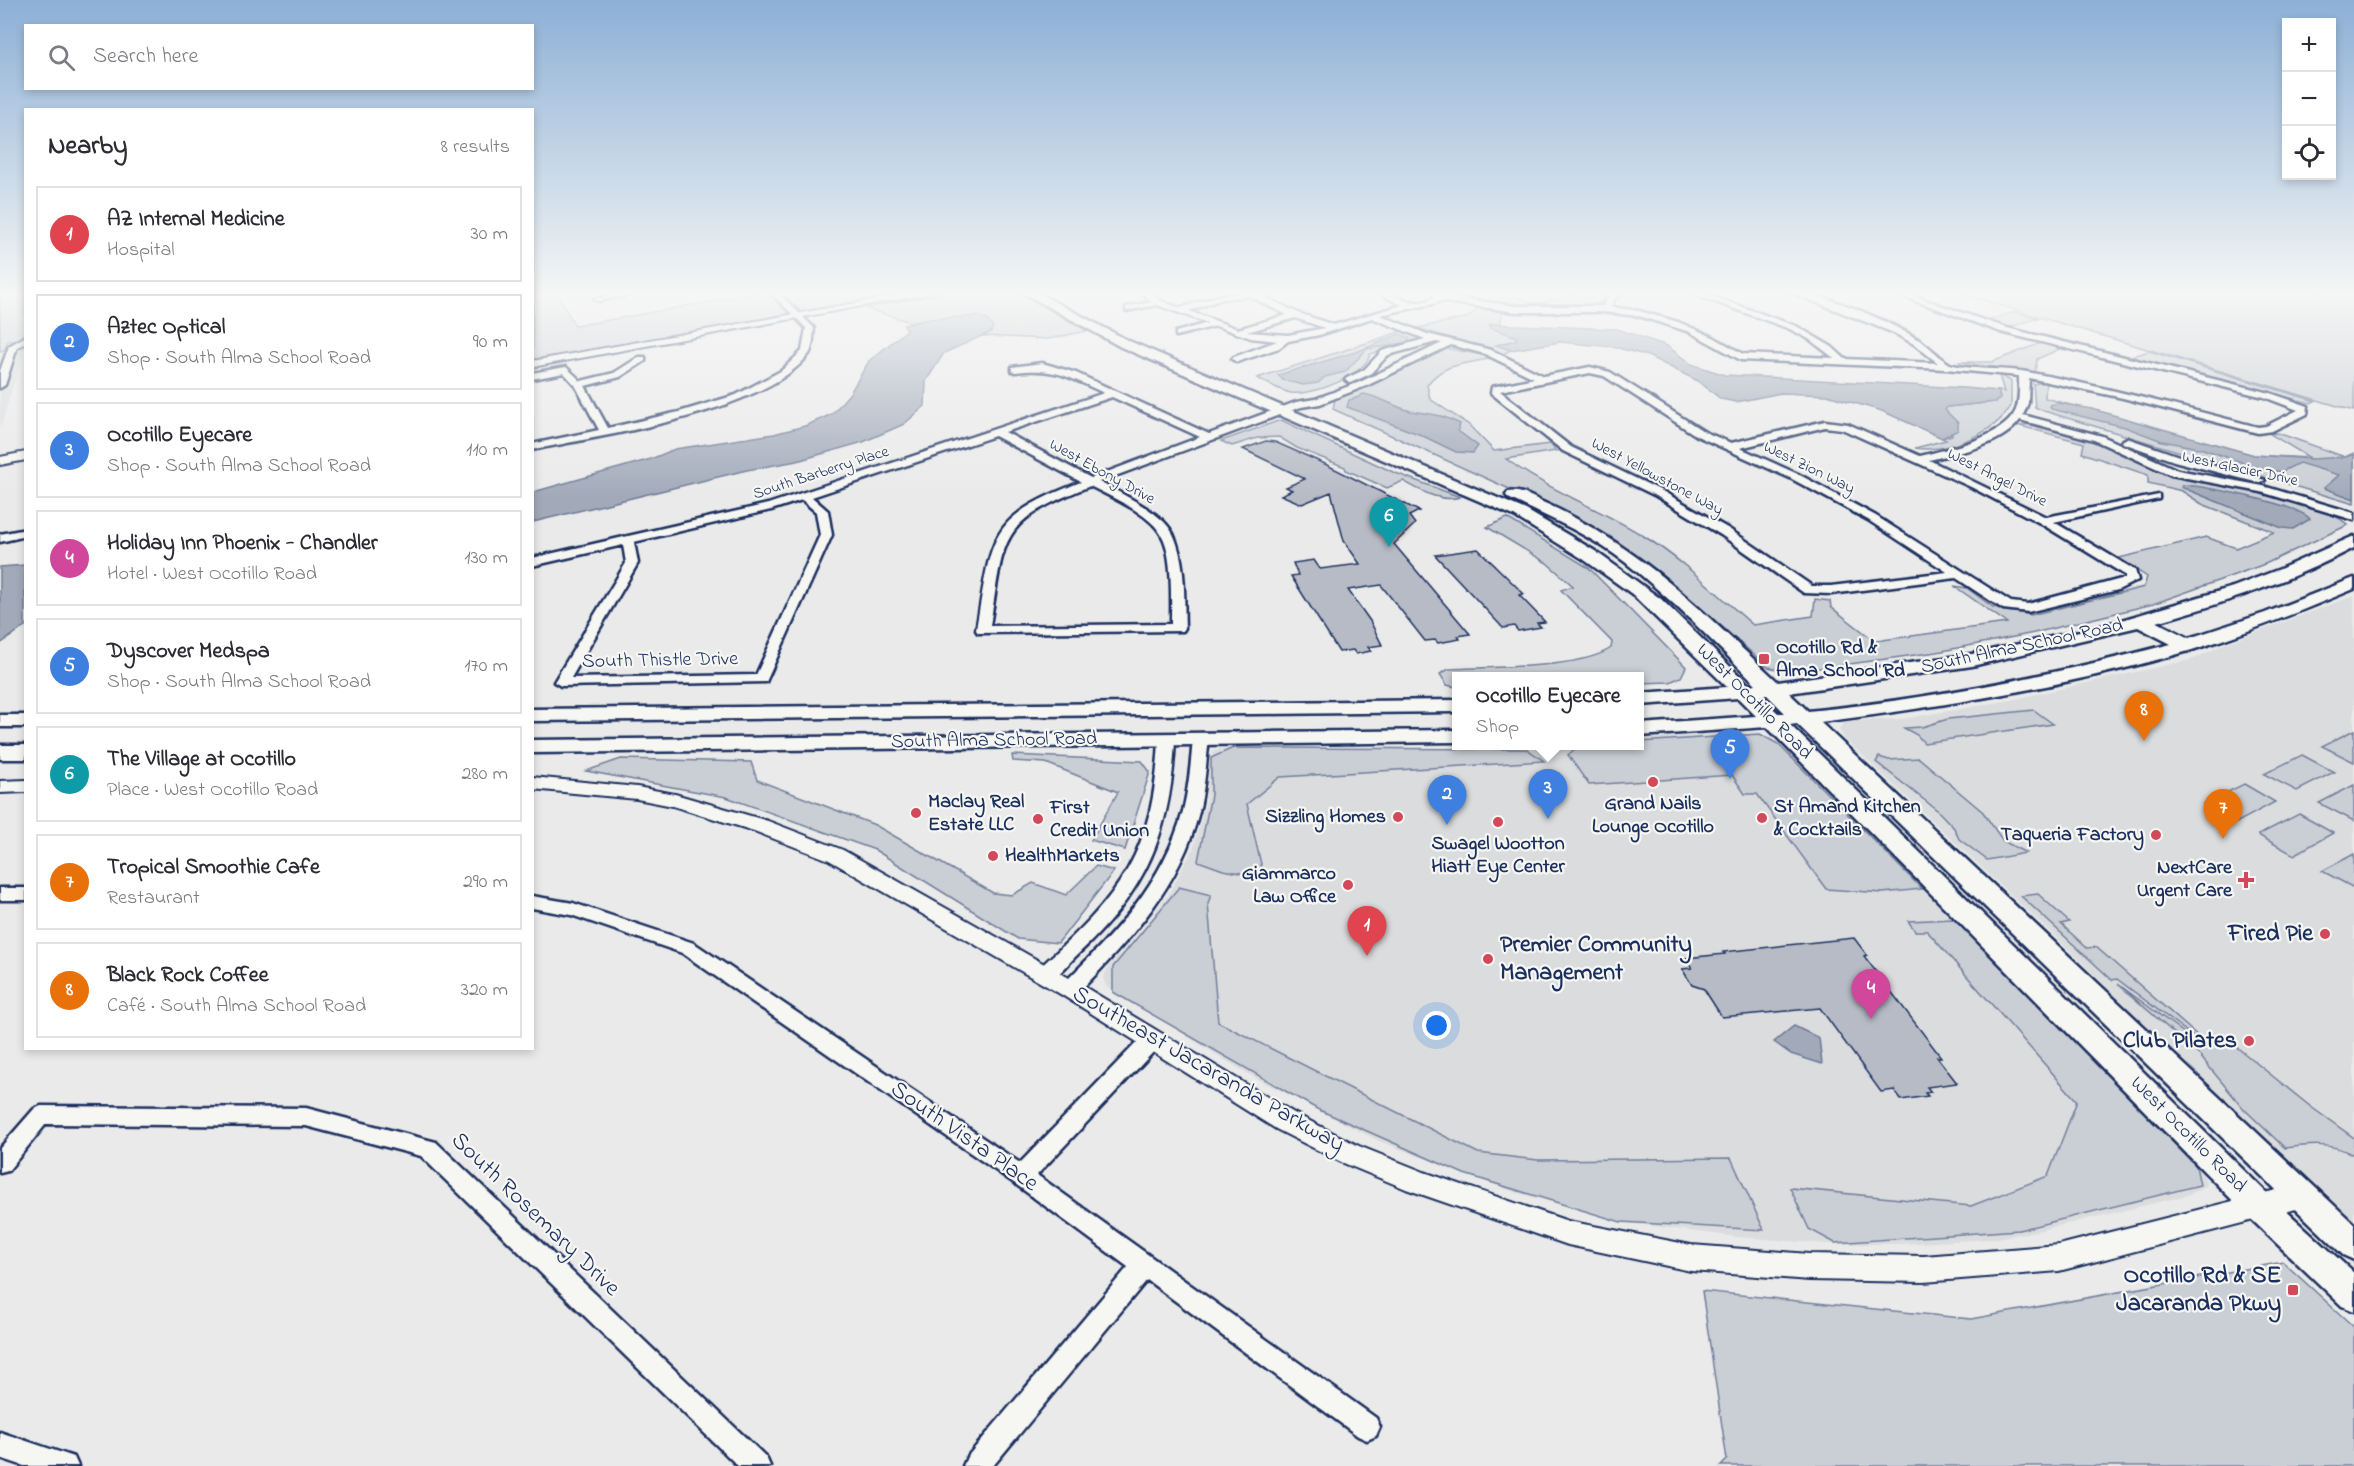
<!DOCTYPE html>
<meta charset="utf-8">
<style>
body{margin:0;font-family:"Indie Flower",sans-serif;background:#f7f7f7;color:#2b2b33}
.controls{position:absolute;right:18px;top:18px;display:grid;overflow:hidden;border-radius:0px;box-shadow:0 3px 9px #0003}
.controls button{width:54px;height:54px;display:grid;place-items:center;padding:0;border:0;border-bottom:2px solid #e1e1e2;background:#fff;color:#2b2b33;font:30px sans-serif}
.you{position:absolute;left:1437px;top:1026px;width:21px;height:21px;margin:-15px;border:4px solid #fff;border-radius:50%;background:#1a73e8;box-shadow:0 0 0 9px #1a73e833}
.badge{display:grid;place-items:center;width:39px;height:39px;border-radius:50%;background:#0b8043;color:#fff;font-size:20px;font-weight:700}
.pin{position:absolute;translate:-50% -50px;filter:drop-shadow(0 2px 3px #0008)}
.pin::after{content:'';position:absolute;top:32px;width:21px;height:18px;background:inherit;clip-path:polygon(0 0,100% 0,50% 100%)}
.popup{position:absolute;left:1452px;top:672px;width:192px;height:78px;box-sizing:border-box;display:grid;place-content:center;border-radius:0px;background:#fff;filter:drop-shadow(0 2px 4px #0005);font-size:20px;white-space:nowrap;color:#7c7c81}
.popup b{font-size:22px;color:#2b2b33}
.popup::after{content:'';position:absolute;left:50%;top:100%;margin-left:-12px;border:12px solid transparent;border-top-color:#fff}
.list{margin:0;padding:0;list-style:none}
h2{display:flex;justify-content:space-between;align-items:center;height:78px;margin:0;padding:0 24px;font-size:26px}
h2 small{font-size:20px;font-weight:400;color:#7c7c81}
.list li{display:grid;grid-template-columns:39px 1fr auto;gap:18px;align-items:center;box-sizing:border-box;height:96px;margin:0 12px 12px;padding:0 12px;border:2px solid #e1e1e2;border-radius:0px}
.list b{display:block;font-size:22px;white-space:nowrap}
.list p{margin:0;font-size:20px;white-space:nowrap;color:#7c7c81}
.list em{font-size:20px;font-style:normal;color:#7c7c81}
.icon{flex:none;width:33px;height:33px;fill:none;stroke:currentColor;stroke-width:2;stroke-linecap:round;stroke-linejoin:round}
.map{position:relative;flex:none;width:2354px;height:1466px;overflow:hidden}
.search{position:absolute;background:#fff;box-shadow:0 3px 9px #0003;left:24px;top:24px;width:510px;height:66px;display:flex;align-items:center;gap:15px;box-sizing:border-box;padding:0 21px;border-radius:0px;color:#7c7c81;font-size:22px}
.panel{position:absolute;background:#fff;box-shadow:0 3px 9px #0003;left:24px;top:108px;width:510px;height:942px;border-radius:0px}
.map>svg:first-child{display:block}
.built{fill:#dadcde}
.green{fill:#caced5;stroke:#727e9a;stroke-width:1.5}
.water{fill:#a2aaba;stroke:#6c7995;stroke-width:1.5}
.building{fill:#b6bbc6;stroke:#1b2f5e;stroke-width:1.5}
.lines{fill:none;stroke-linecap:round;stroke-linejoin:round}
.minor-casing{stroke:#1b2f5e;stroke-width:5}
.tertiary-casing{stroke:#1b2f5e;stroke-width:4}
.secondary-casing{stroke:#1b2f5e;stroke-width:5}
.minor{fill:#f6f6f2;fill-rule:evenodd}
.tertiary{fill:#f6f6f2;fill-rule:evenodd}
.secondary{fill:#f6f6f2;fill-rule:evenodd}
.poi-dot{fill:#d1495b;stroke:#f6f6f2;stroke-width:2}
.labels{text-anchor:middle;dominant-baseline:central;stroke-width:4.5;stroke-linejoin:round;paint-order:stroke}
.far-street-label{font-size:16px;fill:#1b2f5e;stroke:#f6f6f2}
.street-label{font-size:20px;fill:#1b2f5e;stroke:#f6f6f2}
.poi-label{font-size:20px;font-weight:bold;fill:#1b2f5e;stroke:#f6f6f2;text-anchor:start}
.near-poi-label{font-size:24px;font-weight:bold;fill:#1b2f5e;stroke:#f6f6f2;text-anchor:end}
.near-street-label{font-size:24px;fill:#1b2f5e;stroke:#f6f6f2}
</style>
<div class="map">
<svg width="2354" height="1466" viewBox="0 0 2354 1466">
<rect width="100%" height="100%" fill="#e9eae9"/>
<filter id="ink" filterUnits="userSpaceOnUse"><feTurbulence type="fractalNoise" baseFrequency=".0167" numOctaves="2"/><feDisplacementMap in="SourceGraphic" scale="12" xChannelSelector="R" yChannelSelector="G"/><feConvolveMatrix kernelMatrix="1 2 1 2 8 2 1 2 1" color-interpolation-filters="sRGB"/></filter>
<g filter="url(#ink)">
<path class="built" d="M1509 292H1581L1536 302Z
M25 347 0 429V351Z
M2354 596V1226L2257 1136 2068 949 1845 739 1839 729 1845 721 1903 719 2011 700 2194 659 2224 644Z
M1755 732 1772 738 1782 746 1918 883 2202 1168 2207 1186 2188 1195 2037 1231 1991 1239 1898 1244H1828L1738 1237 1621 1222 1514 1192 1379 1141 1248 1074 1106 986 1103 978 1109 966 1139 933 1168 895 1193 849 1206 801 1208 764 1213 752 1219 749 1231 747 1532 750 1558 746H1640V739Z"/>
<path class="green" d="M0 292H25V337L8 341 4 350 0 351Z
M533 292H556L575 326 765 292H918L533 360Z
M952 292H1018L1087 331 1048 339 983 336 991 332 977 316 910 322 865 308Z
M1453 292H1504L1536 304 1589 292H1609L1598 304 1589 306 1544 307 1476 301Z
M1956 292H2354V411Z
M1480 306 1502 309 1501 324H1491L1489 326 1517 337 1516 340 1497 345 1511 350 1503 354 1418 328 1469 317Z
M2015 312 2038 318 2007 328 1985 321Z
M1401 331 1417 335 1419 340 1370 354C1365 376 1312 396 1291 393 1280 391 1268 383 1257 378 1305 362 1353 349 1401 331Z
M2041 343 2062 348 2037 359 2035 373 1958 362H1992Z
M1443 348 1483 355 1488 359C1463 364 1442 364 1427 385L1430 399 1469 425 1494 451 1550 444 1556 451 1506 459C1548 490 1598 508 1642 535 1683 560 1717 594 1753 625L1813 616 1815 599 1830 601 1831 607 1875 641 2007 623 1954 586 1967 588 1993 607 2031 615 2144 587 2147 577 2119 558 2206 537 2236 548 2274 532 2202 504 2182 491 2148 483V475L2082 453 2084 443 2020 426C2054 414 2135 464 2169 475 2195 484 2224 485 2250 490 2271 493 2292 501 2311 508 2325 512 2337 515 2348 525L2265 564 2153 604 2034 633 1937 652 1791 672 1768 667 1663 575 1591 526 1333 409 1335 399Z
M2149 351 2315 401 2311 403 2127 358Z
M1999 375 2011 381V406C1994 434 1947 453 1915 448L1946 440 1942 438 1952 435 1945 409 1947 407 1995 402 2000 398 1998 391 2004 392Z
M2046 382 2045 398 2254 455 2310 458 2270 434 2278 433 2345 457 2354 453V504L2044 411 2035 407 2033 384Z
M1281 420 1393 472 1460 497C1440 503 1420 490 1403 481L1387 488 1346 470 1345 467 1297 448 1279 437 1257 438 1232 446 1221 441Z
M1507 518 1589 568 1686 667 1681 677 1670 682 1640 683V676H1456V687L1447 685 1440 674 1449 669C1490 666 1579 670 1611 648L1612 642 1561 590 1573 586 1547 563 1487 527Z
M2034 710 2053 724 1924 743 1917 735 1904 728 1922 727 1948 719Z
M2354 730V762L2322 746Z
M1760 734 1778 744 1922 889 1883 893 1826 889 1757 794H1745L1732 775 1589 785 1568 755 1579 746H1640V742Z
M1233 748 1527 749 1544 761 1280 777 1247 804 1264 877 1223 870 1198 861 1211 795V758Z
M1012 755 1142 761 1150 772 1125 850 1091 840 1118 792 1046 763 1013 761Z
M2302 755 2334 772 2297 791 2264 774Z
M1879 757 1889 760 1919 758 1983 812 2003 841 2026 853 1987 860 1959 839 1954 828 1937 810 1876 762Z
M621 759 751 762 757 780 875 825 993 893 1012 895 1033 883 1066 895 1096 866 1114 871 1058 943 1018 939 875 850 726 797 586 771Z
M2244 784 2275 802 2236 823 2203 804Z
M2354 785V821L2319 803Z
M2299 814 2333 833 2294 855 2258 835Z
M2354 854V888L2322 871Z
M1179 887 1211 895 1208 903 1218 1022 1478 1153 1538 1160 1731 1158 1764 1230 1621 1222 1464 1174 1317 1109 1113 992V967Z
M2038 894 2069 922 2061 924 2087 948 2096 947 2199 1037 2195 1038 2117 979 2112 980 2021 896Z
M1954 919 2196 1166 2200 1185 2019 1230 1835 1243 1809 1229 1790 1188 1971 1206 2048 1176 2077 1101 1927 931H1915L1908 921Z
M2118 984 2199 1044 2224 1037 2311 1107 2354 1138V1153L2351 1154C2331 1142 2307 1145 2285 1148L2244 1109 2200 1056Z
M2283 1262 2354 1327V1466H1721L1727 1460 1702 1291 1971 1319Z"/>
<path class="water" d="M977 316 987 320 993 327 991 332 944 353 926 381 925 406 904 424 863 442 797 461 747 470 533 522V492L651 459 675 449 774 434 805 426 832 414 850 393 869 361 907 330 904 325 930 319Z
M1490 324 1617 329 1667 346 1691 364 1725 375 1964 388 1998 391 2000 399 1995 402 1947 407 1945 410 1958 423V430L1942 438 1882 411 1827 395 1781 393 1736 402 1721 399 1698 381 1648 356 1615 347 1560 342 1511 350 1496 345 1516 340 1517 337 1491 328Z
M1399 334 1410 338 1405 343 1367 349 1345 372 1325 377 1318 383 1303 385 1283 380 1278 375 1359 351Z
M1363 394C1379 396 1394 407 1411 411 1433 415 1439 413 1460 424L1458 431 1478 446 1473 453 1456 452 1421 435 1347 407 1349 400 1359 397Z
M2058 403 2092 409 2254 455 2311 459 2346 457 2354 454V499L2324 488 2339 475 2299 463 2281 472 2261 469 2203 449 2162 441 2125 427 2051 409 2050 405Z
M2182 485C2204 486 2298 504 2310 519L2293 529 2282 528 2181 487Z
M25 565V626L0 644V567Z
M1794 1026 1819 1038 1822 1064 1791 1054 1774 1042Z"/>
<path class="building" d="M1266 441 1275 442 1325 464 1419 511 1409 516 1415 524 1394 544 1470 634 1458 636 1460 639 1438 643 1435 640 1425 641 1381 585 1348 590 1370 621 1382 645 1368 647 1371 651 1356 654 1353 650 1339 652 1291 576 1298 575 1293 563 1314 560 1320 569 1360 564 1344 541 1331 492 1302 504 1281 495 1292 490 1286 487 1305 479 1243 449Z
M1478 549 1524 594 1519 595 1545 622 1537 623 1541 627 1518 631 1514 626 1503 628 1435 555Z
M1854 938 1867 955 1864 956 1941 1057H1937L1957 1083 1927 1087 1931 1092 1925 1093 1928 1096 1901 1100 1894 1090 1881 1092 1820 1008 1722 1017 1704 989 1692 985 1682 969 1692 968 1686 958 1725 954 1723 952Z"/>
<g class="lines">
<g class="minor-casing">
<path id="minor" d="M628 292H646L598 301 594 299Z
M770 292H778L814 328C813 336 813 348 809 354 764 413 604 435 532 450V444L599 430 575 385 564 373 532 379V373L566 367 581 381 614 373 639 357H645V361L620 377 585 386 608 428 679 412 736 395 781 371 802 351 806 328Z
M1142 292H1150L1159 300 1180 308 1221 295 1263 292 1259 294 1298 313 1334 325 1402 305 1376 292C1397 292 1414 311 1434 297V292H1442V296L1516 306H1603C1607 295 1612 292 1625 292L1614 299 1611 307 1639 311 1678 322 1713 337 1743 354 1834 358 1809 339 1790 329 1688 292H1700L1796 326 1832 347 1845 359 1938 363 1914 344 1894 333 1790 292C1820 290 1895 324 1921 341 1929 346 1943 361 1950 364 1967 370 2006 368 2027 372 2105 387 2181 407 2258 427L2266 426 2298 410 2264 397 2001 332 1891 292H1902L2007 328 2270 393 2308 406 2307 414 2272 431 2258 433 2123 398 2029 378 2028 403 2023 415 2102 436 2178 470 2263 486 2354 513V520L2261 492 2171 475 2094 440 2020 420C2001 446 1958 453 1929 460L2046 517 2159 495V499L2054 522 2135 570 2138 580 2118 590 2028 612 2003 609 1956 578 1831 594 1804 593 1721 535 1656 496 1563 451 1491 393 1492 387 1534 378 1485 354 1451 345 1366 386 1320 404 1301 407 1099 482C1120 493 1165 513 1174 536 1186 564 1184 598 1185 628L1183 631 978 633 976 630C993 536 985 519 1081 482L995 436 812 497 828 511 832 535 766 682 561 686 554 682 626 563 623 545 532 566V558L768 504 1104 393C1069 377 1054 367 1015 372L1012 371V367L1042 363 1076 373 1209 434 1296 402 1315 399 1360 382 1442 343 1436 342 1388 355 1370 374 1350 383 1345 380 1347 378 1364 370 1382 351 1425 339 1372 318 1319 335 1288 341 1279 348 1237 362 1232 359 1234 357 1277 341 1251 338 1216 326 1176 336V332L1208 323 1157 305 1126 311V307L1151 302ZM1249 296 1287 315 1238 329 1189 311 1222 299ZM1440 301 1516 312H1603L1639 316 1690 332 1741 360 1946 369 2019 376C2019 387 2020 399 2016 410 2004 438 1947 449 1920 456L1848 424 1825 421 1731 443 1705 432 1610 372 1590 367 1544 376 1491 350 1427 334 1380 315 1433 304ZM1295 318 1325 328 1288 335 1247 332ZM1590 373 1604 376 1697 436 1790 478 1868 520 1947 572 1831 586H1812L1729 529 1664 492 1571 447 1500 391ZM1112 397 1200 437 1091 478 1005 432ZM1825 427 1842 429 1971 487 2040 523 2125 575V578L2028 604 2011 602 1876 516 1798 474 1740 448ZM1090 486C1111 497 1151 514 1162 536 1173 555 1171 602 1171 624L990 626C1005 535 997 523 1090 486ZM802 500 816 512 820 535 756 675 571 678 638 563 634 542 771 510Z
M26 336V343L17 347 5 385 0 388V371L9 346Z
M2127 438 2182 457 2265 480 2259 483 2174 461 2123 443 2122 441Z
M26 529V536L0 542V534Z
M1201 733 1209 738C1206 762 1205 788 1199 812 1181 885 1129 941 1077 994L1070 996 1063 994 1061 989 1063 984C1114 934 1164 882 1183 811 1189 787 1191 762 1193 738Z
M1167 734 1175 739C1171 834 1146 892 1075 957 1065 967 1054 984 1038 979L1036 974 1038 969C1121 895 1154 853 1159 739Z
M0 888H26V900H0Z
M532 896 573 903 694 943 1020 1163 1145 1034 1152 1032 1159 1034 1162 1040 1159 1046 1037 1175 1376 1418 1380 1427 1376 1436 1367 1440 1358 1436 1147 1280 993 1466H963L967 1457 1128 1267 1014 1183 682 953 571 915 532 908Z
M41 1106 306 1108 436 1142 766 1457 770 1466H738L421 1156 306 1126 46 1124 8 1171 0 1173V1148L34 1109Z
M0 1432 74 1457 78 1466H24L0 1458Z"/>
</g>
<g class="tertiary-casing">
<path id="tertiary" d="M918 292H938L532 367V361Z
M26 452V460L0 465V457Z
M532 777 637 787 675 794 768 821 843 850 1078 983 1294 1113 1359 1146 1424 1172 1568 1221 1691 1245 1809 1254 1924 1256 2059 1245 2300 1184 2309 1188 2313 1196 2309 1204 2300 1208 2059 1271 1924 1282 1809 1280 1691 1271 1568 1245 1406 1189 1341 1162 1276 1129 1062 995 829 860 754 831 673 806 637 799 532 789Z
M26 780V792L0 793V781Z"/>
</g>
<g class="secondary-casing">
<path id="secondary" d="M1022 292H1036L1129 341 1526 510 1595 551 1661 599 1749 685 1756 684C1714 643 1672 599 1625 562 1590 535 1548 517 1508 498L1506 495 1508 492C1521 489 1535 499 1547 504 1641 547 1704 613 1778 682L1972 654 2098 627 2233 587 2280 569 2354 536V548C2291 581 2225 603 2157 622L2189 638 2265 613 2354 578V589C2301 611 2247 633 2192 650 2070 686 1945 706 1820 722L2354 1224V1260L2343 1255 1797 724 1790 725 2270 1196 2354 1273V1311L2342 1306 2248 1216 1767 727 1640 736V724L1756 716 1738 698 1640 705V693L1727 687 1632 594 1583 559 1514 516 1121 347ZM2138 627 2171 644C2052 675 1931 699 1808 711L1789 693 1972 666ZM1767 695 1785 713H1778L1760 696Z
M1456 700V712L532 721V709Z
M0 715H26V727H0Z
M1456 730V742L532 753V740Z
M0 745H26V759H0Z"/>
</g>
<use href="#minor" class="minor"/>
<use href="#tertiary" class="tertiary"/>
<use href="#secondary" class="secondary"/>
</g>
</g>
<linearGradient id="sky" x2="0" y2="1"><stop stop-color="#8cb0d6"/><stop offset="0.59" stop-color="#f5f6f5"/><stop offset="1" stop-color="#f5f6f5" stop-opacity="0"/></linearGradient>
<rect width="2354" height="497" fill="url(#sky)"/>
<g class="poi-dot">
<rect x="1758" y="653" width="12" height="12" rx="3"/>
<circle cx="1653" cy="782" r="6"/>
<circle cx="916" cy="813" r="6"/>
<circle cx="1398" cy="817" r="6"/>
<circle cx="1762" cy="818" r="6"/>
<circle cx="1038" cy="819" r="6"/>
<circle cx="1498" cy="822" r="6"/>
<circle cx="2156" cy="835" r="6"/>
<circle cx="993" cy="856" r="6"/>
<path d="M2243 871h6v6h6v6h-6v6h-6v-6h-6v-6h6z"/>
<circle cx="1348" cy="885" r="6"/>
<circle cx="2325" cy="934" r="6"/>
<circle cx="1488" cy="959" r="6"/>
<circle cx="2249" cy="1041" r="6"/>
<rect x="2287" y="1284" width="12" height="12" rx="3"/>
</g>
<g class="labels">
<g class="far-street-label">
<text transform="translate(1809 468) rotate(26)">West Zion Way</text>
<text transform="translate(2240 469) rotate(12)">West Glacier Drive</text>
<text transform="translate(1102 472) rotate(29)">West Ebony Drive</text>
<text transform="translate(821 473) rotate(-18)">South Barberry Place</text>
<text transform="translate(1657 477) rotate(28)">West Yellowstone Way</text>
<text transform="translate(1997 478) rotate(27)">West Angel Drive</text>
</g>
<g class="street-label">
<text transform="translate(2022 647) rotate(-12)">South Alma School Road</text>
<text transform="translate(660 661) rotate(-1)">South Thistle Drive</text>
<text transform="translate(1754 702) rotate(45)">West Ocotillo Road</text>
<text transform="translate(994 741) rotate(-1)">South Alma School Road</text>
<text transform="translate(2188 1135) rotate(45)">West Ocotillo Road</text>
</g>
<g class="poi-label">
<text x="1776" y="648">Ocotillo Rd &amp;<tspan x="1776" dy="23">Alma School Rd</tspan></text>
<text x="928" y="802">Maclay Real<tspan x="928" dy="23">Estate LLC</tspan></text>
<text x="1653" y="804" text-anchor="middle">Grand Nails<tspan x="1653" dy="23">Lounge Ocotillo</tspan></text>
<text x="1774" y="807">St Amand Kitchen<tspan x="1774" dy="23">&amp; Cocktails</tspan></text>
<text x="1050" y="808">First<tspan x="1050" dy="23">Credit Union</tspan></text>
<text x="1386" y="817" text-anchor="end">Sizzling Homes</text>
<text x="2144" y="835" text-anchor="end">Taqueria Factory</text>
<text x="1498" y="844" text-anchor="middle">Swagel Wootton<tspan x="1498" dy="23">Hiatt Eye Center</tspan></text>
<text x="1005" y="856">HealthMarkets</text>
<text x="2232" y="868" text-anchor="end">NextCare<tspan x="2232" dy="23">Urgent Care</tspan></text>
<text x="1336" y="874" text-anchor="end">Giammarco<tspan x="1336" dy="23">Law Office</tspan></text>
</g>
<g class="near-poi-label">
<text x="2313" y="934">Fired Pie</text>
<text x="1500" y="945" text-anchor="start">Premier Community<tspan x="1500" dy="28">Management</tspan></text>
<text x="2237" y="1041">Club Pilates</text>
<text x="2281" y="1276">Ocotillo Rd &amp; SE<tspan x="2281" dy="28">Jacaranda Pkwy</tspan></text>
</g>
<g class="near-street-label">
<text transform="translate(1208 1070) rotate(30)">Southeast Jacaranda Parkway</text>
<text transform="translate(964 1137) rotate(35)">South Vista Place</text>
<text transform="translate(535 1215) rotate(44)">South Rosemary Drive</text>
</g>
</g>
</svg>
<div class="controls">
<button>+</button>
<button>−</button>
<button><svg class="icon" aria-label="locate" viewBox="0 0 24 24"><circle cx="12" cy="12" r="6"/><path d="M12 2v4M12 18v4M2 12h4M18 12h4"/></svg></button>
</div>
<div class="you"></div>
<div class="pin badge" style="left:1367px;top:956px;background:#e0444e">1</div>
<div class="pin badge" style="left:1447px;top:825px;background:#3f7fe0">2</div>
<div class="pin badge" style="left:1548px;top:819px;background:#3f7fe0">3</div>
<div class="popup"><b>Ocotillo Eyecare</b>Shop</div>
<div class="pin badge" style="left:1871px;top:1019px;background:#d1479c">4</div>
<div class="pin badge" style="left:1730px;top:779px;background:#3f7fe0">5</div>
<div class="pin badge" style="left:1389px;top:547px;background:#0f9aa8">6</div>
<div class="pin badge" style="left:2223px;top:839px;background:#e8710a">7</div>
<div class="pin badge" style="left:2144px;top:741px;background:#e8710a">8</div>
<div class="search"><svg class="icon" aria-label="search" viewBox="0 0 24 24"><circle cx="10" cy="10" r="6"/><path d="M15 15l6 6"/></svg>Search here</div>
<section class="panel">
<h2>Nearby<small>8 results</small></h2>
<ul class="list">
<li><span class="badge" style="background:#e0444e">1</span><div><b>AZ Internal Medicine</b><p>Hospital</p></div><em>30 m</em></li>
<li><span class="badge" style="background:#3f7fe0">2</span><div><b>Aztec Optical</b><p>Shop · South Alma School Road</p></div><em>90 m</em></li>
<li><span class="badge" style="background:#3f7fe0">3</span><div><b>Ocotillo Eyecare</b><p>Shop · South Alma School Road</p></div><em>110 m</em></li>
<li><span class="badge" style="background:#d1479c">4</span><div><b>Holiday Inn Phoenix - Chandler</b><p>Hotel · West Ocotillo Road</p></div><em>130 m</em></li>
<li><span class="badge" style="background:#3f7fe0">5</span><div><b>Dyscover Medspa</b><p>Shop · South Alma School Road</p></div><em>170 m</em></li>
<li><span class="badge" style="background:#0f9aa8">6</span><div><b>The Village at Ocotillo</b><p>Place · West Ocotillo Road</p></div><em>280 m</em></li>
<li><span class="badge" style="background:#e8710a">7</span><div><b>Tropical Smoothie Cafe</b><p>Restaurant</p></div><em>290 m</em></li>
<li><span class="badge" style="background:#e8710a">8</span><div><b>Black Rock Coffee</b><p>Café · South Alma School Road</p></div><em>320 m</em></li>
</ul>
</section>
</div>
